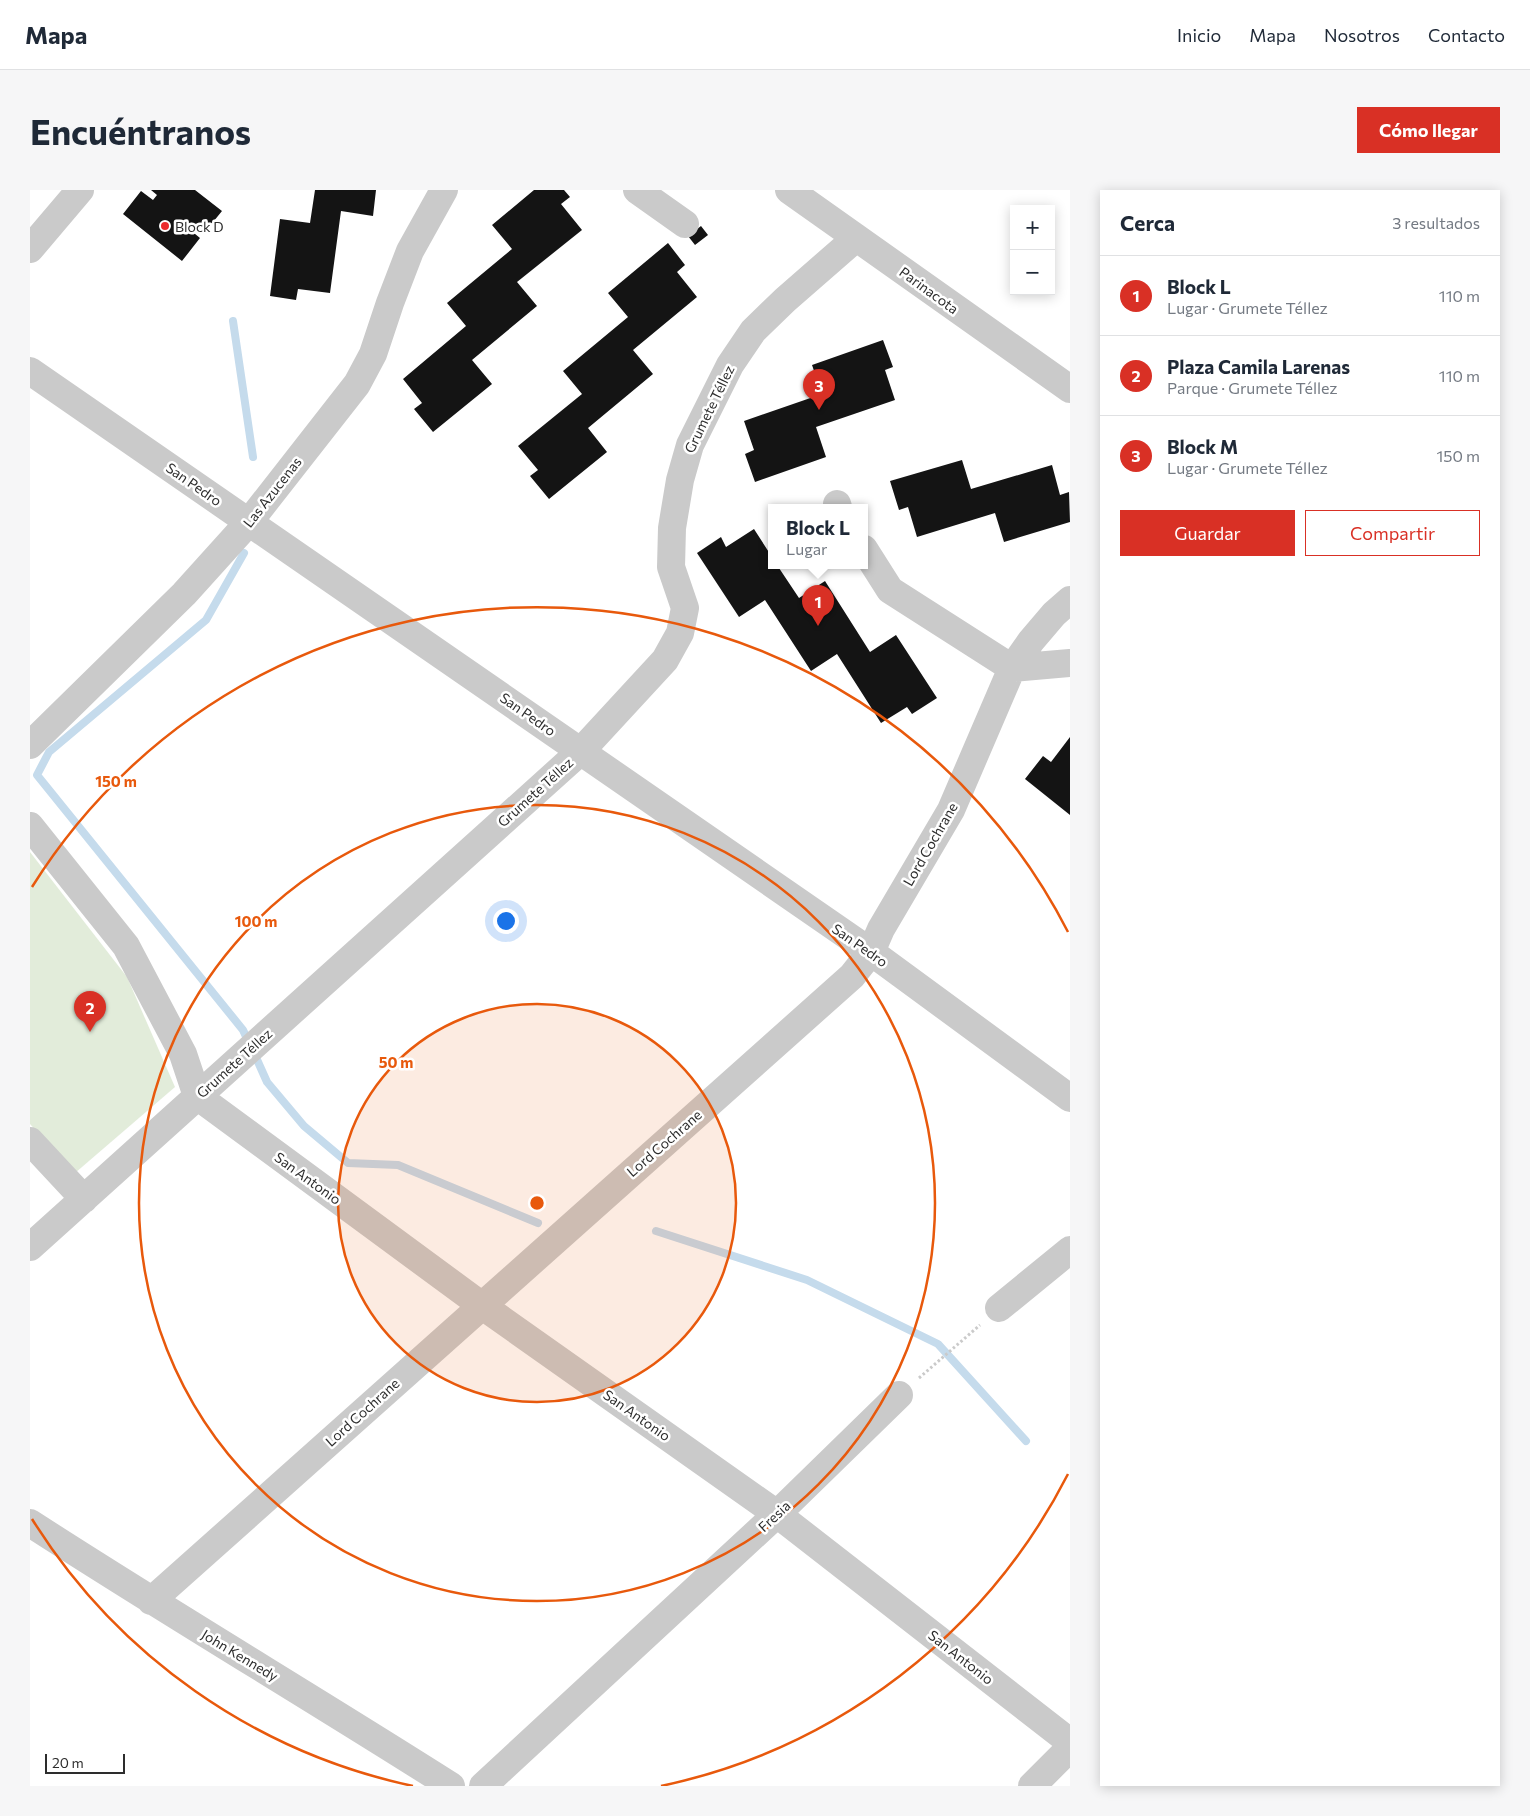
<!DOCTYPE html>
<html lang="es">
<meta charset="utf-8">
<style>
body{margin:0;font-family:Commissioner,sans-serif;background:#f6f6f7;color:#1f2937}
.controls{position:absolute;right:15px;top:15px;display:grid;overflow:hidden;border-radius:0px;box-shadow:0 2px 12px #0003}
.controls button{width:45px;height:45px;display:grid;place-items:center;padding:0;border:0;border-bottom:1px solid #e0e1e3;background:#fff;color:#1f2937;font:25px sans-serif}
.scale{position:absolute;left:15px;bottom:12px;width:80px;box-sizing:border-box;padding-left:5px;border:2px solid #2d2d2d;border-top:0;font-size:14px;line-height:18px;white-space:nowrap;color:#2d2d2d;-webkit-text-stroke:4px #fff;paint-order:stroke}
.you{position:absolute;left:475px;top:730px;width:18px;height:18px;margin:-12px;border:4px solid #fff;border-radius:50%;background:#1a73e8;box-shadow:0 0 0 8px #1a73e833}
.badge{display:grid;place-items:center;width:32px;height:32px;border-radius:50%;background:#d93025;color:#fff;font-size:16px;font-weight:700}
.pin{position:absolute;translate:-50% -41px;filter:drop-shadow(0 1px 2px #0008)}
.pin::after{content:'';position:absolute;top:26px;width:18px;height:15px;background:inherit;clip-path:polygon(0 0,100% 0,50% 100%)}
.popup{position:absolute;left:738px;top:314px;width:100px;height:65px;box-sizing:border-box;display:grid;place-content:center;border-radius:0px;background:#fff;filter:drop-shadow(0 1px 4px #0005);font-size:16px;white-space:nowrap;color:#747a83}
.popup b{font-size:19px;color:#1f2937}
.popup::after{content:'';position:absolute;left:50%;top:100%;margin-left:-10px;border:10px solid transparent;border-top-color:#fff}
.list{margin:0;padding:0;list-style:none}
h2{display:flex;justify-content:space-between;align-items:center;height:65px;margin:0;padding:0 20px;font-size:21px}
h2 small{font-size:16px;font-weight:400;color:#747a83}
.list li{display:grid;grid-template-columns:32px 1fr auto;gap:15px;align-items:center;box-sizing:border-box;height:80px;padding:0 20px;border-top:1px solid #e0e1e3}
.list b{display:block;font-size:19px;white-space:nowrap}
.list p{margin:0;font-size:16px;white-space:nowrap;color:#747a83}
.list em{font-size:16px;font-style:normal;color:#747a83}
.actions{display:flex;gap:10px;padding:15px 20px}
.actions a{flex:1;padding:11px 0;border:1px solid #d93025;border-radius:0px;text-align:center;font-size:18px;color:#d93025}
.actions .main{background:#d93025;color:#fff}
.map{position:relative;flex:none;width:1040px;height:1596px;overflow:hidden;border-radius:0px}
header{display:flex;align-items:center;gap:30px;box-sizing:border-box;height:70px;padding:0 25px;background:#fff;border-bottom:1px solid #e0e1e3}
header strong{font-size:24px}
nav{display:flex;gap:28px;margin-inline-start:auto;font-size:18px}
.intro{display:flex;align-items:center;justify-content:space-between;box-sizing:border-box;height:120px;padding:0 30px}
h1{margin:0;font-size:35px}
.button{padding:12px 22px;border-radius:0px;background:#d93025;color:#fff;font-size:18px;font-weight:700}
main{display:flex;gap:30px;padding:0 30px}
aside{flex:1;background:#fff;border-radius:0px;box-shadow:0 2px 12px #0003}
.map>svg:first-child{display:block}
.green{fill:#e2ecda}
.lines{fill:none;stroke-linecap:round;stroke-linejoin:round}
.stream{stroke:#c5dbec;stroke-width:8}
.building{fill:#141414}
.path{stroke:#cacaca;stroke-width:3;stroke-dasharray:2.5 2.5;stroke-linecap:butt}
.minor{stroke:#cacaca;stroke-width:28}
.ring{fill:none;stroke:#e8590c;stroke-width:2.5}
.poi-dot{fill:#eb292b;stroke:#fff;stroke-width:2}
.labels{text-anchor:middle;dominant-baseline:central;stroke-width:5;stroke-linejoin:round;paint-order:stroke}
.poi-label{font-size:14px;fill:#2d2d2d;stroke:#fff;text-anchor:start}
.street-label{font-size:14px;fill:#2d2d2d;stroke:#fff}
.centre{fill:#e8590c;stroke:#fff;stroke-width:2.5}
.ring-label{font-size:15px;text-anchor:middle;font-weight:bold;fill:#e8590c;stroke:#fff;stroke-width:5;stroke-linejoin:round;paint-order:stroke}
</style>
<header>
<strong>Mapa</strong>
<nav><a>Inicio</a><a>Mapa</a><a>Nosotros</a><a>Contacto</a></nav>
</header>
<div class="intro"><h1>Encuéntranos</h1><a class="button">Cómo llegar</a></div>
<main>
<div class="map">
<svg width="1040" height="1596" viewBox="0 0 1040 1596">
<rect width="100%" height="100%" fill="#fff"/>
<path class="green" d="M0 662 97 787 145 897 45 983 0 934Z"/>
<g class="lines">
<path class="stream" d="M203 131 223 267
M214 363 176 430 19 562 7 585 213 840 219 853
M224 863 237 892 274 936 318 973 368 975 508 1033
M626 1041 777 1090 908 1154 996 1251"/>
</g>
<path class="building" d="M121 0H165L192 21 175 42 163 33 159 39 170 48 152 71 93 24 111 1 123 10 127 5Z
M285 0H346L343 26 311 21 300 103 268 99 266 110 240 106 250 29 280 33Z
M504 0H534L540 7 531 14 552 40 487 92 507 116 442 170 462 194 403 242 384 219 392 213 373 189 436 136 417 113 482 59 462 35Z
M671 36 678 45 665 55 658 46Z
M638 53 655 75 647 82 667 107 603 160 623 184 558 238 577 262 519 309 500 286 508 280 488 256 552 204 533 181 598 127 578 103Z
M853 150 863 177 855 180 865 210 786 237 796 267 725 292 715 264 724 260 714 231 792 204 782 175Z
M932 270 941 299 1022 275 1030 305 1039 302 1040 332 974 352 965 323 887 347 878 317 869 320 860 291Z
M724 339 742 367V375H747L769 408 795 391 840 462 866 445 907 508 882 524 877 517 851 533 807 464 781 481 735 410 709 427 667 363 691 347 696 357Z
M1040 547V625L995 589 1013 566 1021 572Z"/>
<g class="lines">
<path class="path" d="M889 1188 950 1135"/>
<path class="minor" d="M607 0 655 34
M759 0 1040 199
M0 59 50 0
M0 181 841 762 1040 908
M807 314 808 317
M834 359 860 400 982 478 1040 473
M0 555 154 404 219 332 327 194 343 164 360 113 380 61 414 0
M0 636 96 756 153 864 167 906 451 1115 747 1324 1040 1552
M0 951 54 1009
M0 1057 551 561 635 470 650 443 655 418 641 377 642 338 650 290 660 255 700 175 723 141 755 110 826 48
M969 1118 1040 1060
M0 1333C139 1423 281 1507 421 1596
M121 1411 822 786 841 762 851 739 921 620 982 478 1001 451 1024 424 1040 410
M453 1596 747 1324 869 1205
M1002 1596 1040 1558"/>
</g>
<circle cx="507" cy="1013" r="199" fill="#e8590c" fill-opacity=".12"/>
<g class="ring">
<circle cx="507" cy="1013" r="199"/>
<circle cx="507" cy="1013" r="398"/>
<path d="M1038 1284A596 596 0 0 1 631 1596M383 1596A596 596 0 0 1 2 1329M2 697A596 596 0 0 1 1038 742"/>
</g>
<circle class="poi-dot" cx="135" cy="36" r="5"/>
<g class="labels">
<g class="poi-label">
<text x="145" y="36">Block D</text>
</g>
<g class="street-label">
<text transform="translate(899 100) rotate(36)">Parinacota</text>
<text transform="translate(679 219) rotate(-64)">Grumete Téllez</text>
<text transform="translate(164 294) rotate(35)">San Pedro</text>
<text transform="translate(242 302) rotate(-52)">Las Azucenas</text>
<text transform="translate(498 524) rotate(35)">San Pedro</text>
<text transform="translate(505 602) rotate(-42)">Grumete Téllez</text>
<text transform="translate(900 654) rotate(-60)">Lord Cochrane</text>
<text transform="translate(830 755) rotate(35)">San Pedro</text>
<text transform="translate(204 873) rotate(-42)">Grumete Téllez</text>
<text transform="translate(634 953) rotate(-41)">Lord Cochrane</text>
<text transform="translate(278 988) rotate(36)">San Antonio</text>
<text transform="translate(332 1222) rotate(-42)">Lord Cochrane</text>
<text transform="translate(607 1225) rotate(35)">San Antonio</text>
<text transform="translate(744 1326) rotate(-43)">Fresia</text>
<text transform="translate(210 1465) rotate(31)">John Kennedy</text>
<text transform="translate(931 1467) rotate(38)">San Antonio</text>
</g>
</g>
<circle cx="507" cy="1013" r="8" class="centre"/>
<g class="ring-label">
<text x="86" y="597">150 m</text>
<text x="226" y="737">100 m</text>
<text x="366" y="878">50 m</text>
</g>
</svg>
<div class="controls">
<button>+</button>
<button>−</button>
</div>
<div class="scale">20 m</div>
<div class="you"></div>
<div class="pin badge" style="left:788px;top:436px">1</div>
<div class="popup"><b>Block L</b>Lugar</div>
<div class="pin badge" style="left:60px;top:842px">2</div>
<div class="pin badge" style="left:789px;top:220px">3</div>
</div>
<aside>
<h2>Cerca<small>3 resultados</small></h2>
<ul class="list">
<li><span class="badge">1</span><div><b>Block L</b><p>Lugar · Grumete Téllez</p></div><em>110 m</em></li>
<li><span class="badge">2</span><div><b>Plaza Camila Larenas</b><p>Parque · Grumete Téllez</p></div><em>110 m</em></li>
<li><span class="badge">3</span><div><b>Block M</b><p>Lugar · Grumete Téllez</p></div><em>150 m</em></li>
</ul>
<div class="actions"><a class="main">Guardar</a><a>Compartir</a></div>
</aside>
</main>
